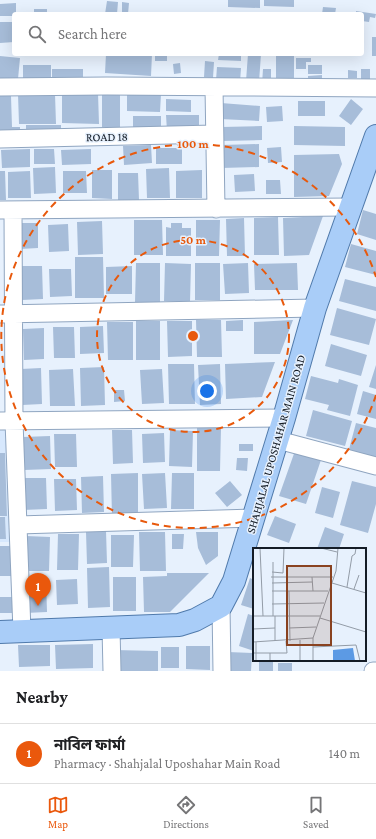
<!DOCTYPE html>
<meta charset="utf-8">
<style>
body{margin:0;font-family:"Crimson Pro","Noto Sans Bengali",serif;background:#f6f6f6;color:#202124}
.you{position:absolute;left:207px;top:391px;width:14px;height:14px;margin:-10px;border:3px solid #fff;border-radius:50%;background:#1a73e8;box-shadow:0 0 0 6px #1a73e833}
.badge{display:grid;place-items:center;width:26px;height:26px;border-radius:50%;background:#ea580c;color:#fff;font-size:13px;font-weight:700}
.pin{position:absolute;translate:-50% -33px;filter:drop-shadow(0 1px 2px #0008)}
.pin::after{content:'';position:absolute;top:21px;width:14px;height:12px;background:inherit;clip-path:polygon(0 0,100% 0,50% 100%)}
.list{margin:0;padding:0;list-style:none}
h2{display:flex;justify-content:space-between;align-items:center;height:52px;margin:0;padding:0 16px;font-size:17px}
h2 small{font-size:13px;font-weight:400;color:#757577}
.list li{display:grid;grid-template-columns:26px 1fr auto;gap:12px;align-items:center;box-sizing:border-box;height:60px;padding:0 16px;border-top:1px solid #e0e0e0}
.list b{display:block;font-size:15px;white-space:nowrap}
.list p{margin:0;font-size:13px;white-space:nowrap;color:#757577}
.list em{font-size:13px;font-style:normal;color:#757577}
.icon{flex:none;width:22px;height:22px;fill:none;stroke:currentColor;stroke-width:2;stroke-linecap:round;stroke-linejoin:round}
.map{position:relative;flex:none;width:376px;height:671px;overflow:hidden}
.search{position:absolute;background:#fff;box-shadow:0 4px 16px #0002;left:12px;right:12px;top:12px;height:44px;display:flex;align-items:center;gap:10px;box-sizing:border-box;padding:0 14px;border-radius:4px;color:#757577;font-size:15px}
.sheet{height:112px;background:#fff}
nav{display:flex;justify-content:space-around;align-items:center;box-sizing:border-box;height:56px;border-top:1px solid #e0e0e0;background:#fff;font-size:11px;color:#757577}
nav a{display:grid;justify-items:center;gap:2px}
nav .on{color:#ea580c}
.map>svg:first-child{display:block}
.built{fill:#d7e8fd}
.building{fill:#a7bdd9}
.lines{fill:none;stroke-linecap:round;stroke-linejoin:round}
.minor-casing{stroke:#8fa5c0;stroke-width:19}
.major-casing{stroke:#507aab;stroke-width:24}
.minor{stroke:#fff;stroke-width:17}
.major{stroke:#a9cdf8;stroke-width:22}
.ring{fill:none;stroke:#e8590c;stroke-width:2;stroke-dasharray:7 5}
.labels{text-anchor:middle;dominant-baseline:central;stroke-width:3;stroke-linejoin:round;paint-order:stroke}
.street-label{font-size:12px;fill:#141c26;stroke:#e7f1fd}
.inset-road{fill:none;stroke:#939ca7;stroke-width:1}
.view{fill:#894220;fill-opacity:0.15;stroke:#894220;stroke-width:2}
.inset-edge{fill:none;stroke:#141c26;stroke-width:2}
.centre{fill:#e8590c;stroke:#e7f1fd;stroke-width:2}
.ring-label{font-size:12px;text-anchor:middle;font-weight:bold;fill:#e8590c;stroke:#e7f1fd;stroke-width:3;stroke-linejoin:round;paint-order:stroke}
</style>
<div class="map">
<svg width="376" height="671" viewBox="0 0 376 671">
<rect width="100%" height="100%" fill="#e7f1fd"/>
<path class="built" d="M0 429H13L11 542H0V539L6 538 5 517 0 516 7 515 5 453H0Z"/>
<path class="building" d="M228 0H260V8L228 7Z
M264 0H294V7L264 6Z
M107 1 118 2 117 14H105Z
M122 2 129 3 128 14H122Z
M16 3V14L14 16H0V4Z
M323 7 336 8 335 14H322Z
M34 9H47V14H34Z
M356 11 376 14 375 18 370 17 369 22 362 21V14H356Z
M0 22H14V42L0 43Z
M372 37H376V56H372Z
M106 54H152L151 76 105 73Z
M155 54H167V61H155Z
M219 54H241V61L218 60Z
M248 54H261L259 82 246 81Z
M276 54H294V85H276Z
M0 56 20 58 18 79 0 78Z
M296 58H311V62H306V69H296Z
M205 61 214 62 213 78 204 77Z
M180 63 181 73 174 74 173 64Z
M23 65H51V81L23 82Z
M308 65H322V74H308Z
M217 67 241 68 240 82 216 80Z
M52 69H83V81H52Z
M263 69H271V84H262Z
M361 69H370V79H361Z
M348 70 357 71V78H348Z
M322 75V83L308 84V76Z
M98 93 99 124 62 123V94Z
M102 93H120V127H102Z
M127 93 161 94 160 112 127 111Z
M18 94H55L56 124H19Z
M0 96H11L12 127H20V138H0V127H4H0Z
M166 99 191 100V112L166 111Z
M351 99 363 109 351 125 339 116Z
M298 101H325V116H298Z
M221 103 260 106 259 121 220 119Z
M282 106 283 121 267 122 266 107Z
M166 115H199V131H167Z
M133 116H161V128H133Z
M26 125H61V136L26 135Z
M262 126V140L222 141V127Z
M294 126 345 127V146L294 145Z
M259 144V167L221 168V145Z
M151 145 152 163 124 165 123 146Z
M281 147 282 162 268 163 267 148Z
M156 148H182V164H156Z
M30 149V167L2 168 1 150Z
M34 149H54L55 164H34Z
M91 149V164L62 165 61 150Z
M339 154 342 164 329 196 294 197V155Z
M55 167 56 193 34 194 33 168Z
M169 168 170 198H147L146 169Z
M92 170H112V199L92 198Z
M202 170V198H176V171Z
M0 171H5L6 200H0Z
M30 171 31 198H8V172Z
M63 171H86L87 193H63Z
M118 173H138L139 200H118Z
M254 174 255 191 235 192 234 175Z
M266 180H280L281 194H266Z
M363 210 376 214V240L357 234Z
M323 216 309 255 284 256 283 218Z
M278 217 279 255H254V218Z
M244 218 245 256H227L226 219Z
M134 220H162L163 255H134Z
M196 220H220L219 256H196Z
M102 221 103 254 78 255 77 222Z
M20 223H38V248L20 249Z
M171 223H182V228H191V256H166V227L171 228Z
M68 224 69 251 49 252 48 225Z
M351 244 376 251V275L345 267Z
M75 257H103L104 298H75Z
M136 263H160V302H135Z
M165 263 191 264 190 302 164 301Z
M195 263H220V300H195Z
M248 263 249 293 225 294 223 264Z
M297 263 298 290H255L254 264Z
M21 266H42L43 299 22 300Z
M132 266V294H106V267Z
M49 269H71L72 296 50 297Z
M345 279 376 287V311L339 301Z
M337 308 376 319 369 345 330 335Z
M196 320H221L222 357H197Z
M243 320V331H226V321Z
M293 320 280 354H254V322Z
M136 321H160V360H136Z
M167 321H192V356L168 357Z
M107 322H133V360H108Z
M103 326 104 353 80 354V327Z
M53 327H74L75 358H54Z
M44 328V359L24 360 23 329Z
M331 344 367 355 361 376 325 366Z
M275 362 262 397 226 399 225 364Z
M168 364H194L195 404H169Z
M220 364 221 404 200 405 198 365Z
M376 365V389L369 387Z
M104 367 105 405 81 406 80 368Z
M41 368 42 404 22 405 21 369Z
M73 369 75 406H50L49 370Z
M162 369 164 403 142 404 140 370Z
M311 376 338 383 339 379 358 385 350 416 327 410 329 405 305 399Z
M114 390H124L125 401 114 402Z
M363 391 376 395V419L357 414Z
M313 410 352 421 345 446 306 436Z
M356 423 376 428V461L348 453Z
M197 428H221L220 471H197Z
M112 430H132L133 463 113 464Z
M170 430 193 431 192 467 169 466Z
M164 433 165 462 143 463 142 434Z
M54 434H76L77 467H55Z
M50 436 51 469 24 470 23 437Z
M239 444H253V451H239Z
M296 448 322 457 306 504 279 496Z
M0 453H5L7 516H0Z
M237 458H248L247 471 236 470Z
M138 473V517H112L111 474Z
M165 473 167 508 144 509 142 474Z
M172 473H194V509H171Z
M103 476 104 512 82 513 81 477Z
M22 478H46L47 509 23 510Z
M54 479H76L77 510 55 511Z
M230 481 242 495 227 507 215 493Z
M352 481 376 487V504L368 533 340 525Z
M322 487 340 492 333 518 315 513Z
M275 516 296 524 289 543 267 535Z
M0 517H5L6 539H0Z
M325 527 344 534 339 549H317Z
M106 531 107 563 87 564 86 532Z
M139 532H165L166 571H140Z
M196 532H218V556L206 565 198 548Z
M58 534H79L78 570H57Z
M172 534H184L183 549H172Z
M111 535H134L133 567H111Z
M26 536 50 537 49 571H26Z
M0 546H15V576H0Z
M109 567 110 607 88 608 87 568Z
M167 573H209L170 612H144L143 577 167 576Z
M113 577H136V611H113Z
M250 578 254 580V609L241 605Z
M77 579 78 604 57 605 56 580Z
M46 580 47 612 25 613 24 581Z
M0 597H16V613H0Z
M248 614 254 616V651L239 646Z
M93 644V668L56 669 55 645Z
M18 645H50V666L19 667Z
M186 646H210V670L186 669Z
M161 647H179V668H161Z
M114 650 158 651V671H114Z
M228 652 252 653 251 671H228Z
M259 660H273V671H259Z
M278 663H292V671H278Z"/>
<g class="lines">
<g class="minor-casing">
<path id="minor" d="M0 87 107 86 376 88
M214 87 216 209
M0 139 214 134
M0 210 350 207
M13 210 14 421 22 631
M0 314 315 308
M0 421 284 418
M278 440 376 466
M18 525 254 518
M221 606 222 671
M111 628 112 671
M373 671H376"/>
</g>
<g class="major-casing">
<path id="major" d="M0 632 179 625 195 620 221 606 234 581 284 418 315 308 376 136"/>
</g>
<use href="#minor" class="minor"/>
<use href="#major" class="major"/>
</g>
<g class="ring">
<circle cx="193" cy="336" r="96"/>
<path d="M376 395A192 192 0 1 1 376 277"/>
</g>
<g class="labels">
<g class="street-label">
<text transform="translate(107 137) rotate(-1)">ROAD 18</text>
<text transform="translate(276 444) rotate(-74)">SHAHJALAL UPOSHAHAR MAIN ROAD</text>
</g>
</g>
<g transform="translate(253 548)">
<rect width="113" height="113" fill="#e7f1fd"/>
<path d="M100 100 102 113H80V102Z" fill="#5c9ae4"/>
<path class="inset-road" d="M7 0 10 68M68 0 84 4M19 24 30 25 31 0M18 29H80M59 29 60 43M19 35 59 34M79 35 113 45M94 39 99 8 102 6 103 0M101 41 106 27M19 43H75M36 43 37 93M19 56 71 55M0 68H67M20 68V14M22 68V93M67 70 113 84M36 80 63 79M0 81 22 80M60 90V113M47 92V113M0 94 60 90 83 23 85 0M3 94V113M60 99 103 97 107 113M0 105H17M17 113V105H34L33 93"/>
<path class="view" d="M34 18H78V97H34Z"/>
<rect width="113" height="113" class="inset-edge"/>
</g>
<circle cx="193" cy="336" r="6" class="centre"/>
<g class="ring-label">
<text x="193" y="148">100 m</text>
<text x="193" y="244">50 m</text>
</g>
</svg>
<div class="you"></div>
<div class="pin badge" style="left:38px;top:606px">1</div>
<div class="search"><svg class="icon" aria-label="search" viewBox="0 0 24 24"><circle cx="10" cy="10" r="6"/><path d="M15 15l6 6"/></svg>Search here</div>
</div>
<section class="sheet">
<h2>Nearby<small></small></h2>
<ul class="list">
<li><span class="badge">1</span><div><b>নাবিল ফার্মা</b><p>Pharmacy · Shahjalal Uposhahar Main Road</p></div><em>140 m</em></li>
</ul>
</section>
<nav>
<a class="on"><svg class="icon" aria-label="map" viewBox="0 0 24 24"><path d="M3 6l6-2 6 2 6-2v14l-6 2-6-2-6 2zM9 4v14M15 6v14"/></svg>Map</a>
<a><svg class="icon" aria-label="directions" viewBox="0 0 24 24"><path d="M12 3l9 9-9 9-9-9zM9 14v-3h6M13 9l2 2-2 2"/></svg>Directions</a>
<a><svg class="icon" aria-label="saved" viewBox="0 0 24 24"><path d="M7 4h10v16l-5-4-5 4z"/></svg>Saved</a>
</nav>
